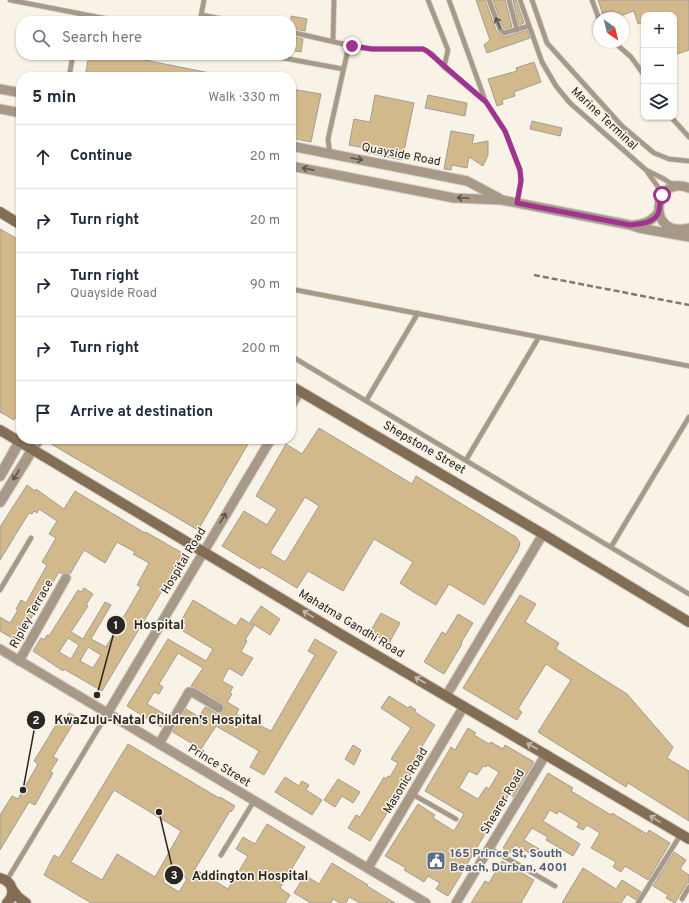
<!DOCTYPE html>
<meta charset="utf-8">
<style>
body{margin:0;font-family:Overpass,sans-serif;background:#f2f2f3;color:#1f2937}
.controls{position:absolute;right:12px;top:12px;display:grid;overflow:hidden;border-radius:8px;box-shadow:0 1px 3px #0004}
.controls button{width:36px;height:36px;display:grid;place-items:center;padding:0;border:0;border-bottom:1px solid #e0e1e3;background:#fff;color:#1f2937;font:20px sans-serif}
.compass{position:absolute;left:593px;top:12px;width:36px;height:36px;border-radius:50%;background:#fff;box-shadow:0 1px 3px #0004;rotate:145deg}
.stop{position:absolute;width:12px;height:12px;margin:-9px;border:3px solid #a03290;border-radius:50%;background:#fff}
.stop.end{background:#a03290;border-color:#fff;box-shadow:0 1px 4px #0008}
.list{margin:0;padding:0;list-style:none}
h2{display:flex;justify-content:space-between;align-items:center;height:52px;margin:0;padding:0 16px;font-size:17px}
h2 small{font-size:13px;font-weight:400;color:#747a83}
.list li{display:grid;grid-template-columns:26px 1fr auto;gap:12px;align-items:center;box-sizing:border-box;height:64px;padding:0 16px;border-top:1px solid #e0e1e3}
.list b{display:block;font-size:15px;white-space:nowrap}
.list p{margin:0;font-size:13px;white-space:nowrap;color:#747a83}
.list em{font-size:13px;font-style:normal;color:#747a83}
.icon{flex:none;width:22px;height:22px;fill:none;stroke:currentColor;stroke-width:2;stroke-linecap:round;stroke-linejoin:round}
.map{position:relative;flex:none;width:689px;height:903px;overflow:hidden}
.search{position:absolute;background:#fff;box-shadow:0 1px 3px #0004;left:16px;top:16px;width:280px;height:44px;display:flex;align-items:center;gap:10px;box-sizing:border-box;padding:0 14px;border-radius:16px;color:#747a83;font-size:15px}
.panel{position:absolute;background:#fff;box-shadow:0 1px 3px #0004;left:16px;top:72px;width:280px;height:372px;border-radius:16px}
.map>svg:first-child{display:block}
.building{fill:#d2b98c;stroke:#a39d94;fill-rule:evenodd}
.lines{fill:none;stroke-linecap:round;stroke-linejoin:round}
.service-casing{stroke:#d3cdc4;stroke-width:6}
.minor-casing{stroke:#d3cdc4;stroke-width:11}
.tertiary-casing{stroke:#d3cdc4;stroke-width:12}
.secondary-casing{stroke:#d3cdc4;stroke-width:12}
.service{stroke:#a79988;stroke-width:4.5}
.minor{stroke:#a79988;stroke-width:9}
.tertiary{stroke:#a79988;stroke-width:10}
.secondary{stroke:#836e55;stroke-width:10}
.rail{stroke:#7e7a73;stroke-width:2.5;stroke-dasharray:6 3;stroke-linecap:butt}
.oneway{stroke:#5b554b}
.oneway2{stroke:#c9bdad}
.route{stroke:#a03290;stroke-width:5}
.labels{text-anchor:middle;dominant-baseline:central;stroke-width:3;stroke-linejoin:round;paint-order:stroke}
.street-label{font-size:12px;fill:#292723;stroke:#f8f2e7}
.service-label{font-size:12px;font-weight:bold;fill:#4e5e75;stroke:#f8f2e7;text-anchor:start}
.leader{fill:none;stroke:#292723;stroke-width:1.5}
.callout-dot{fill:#292723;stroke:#f8f2e7;stroke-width:1.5}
.mark-label{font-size:12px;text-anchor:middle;font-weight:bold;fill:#fff}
.callout-label{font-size:13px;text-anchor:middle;font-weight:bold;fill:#292723;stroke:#f8f2e7;stroke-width:3;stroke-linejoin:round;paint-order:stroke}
</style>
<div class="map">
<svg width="689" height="903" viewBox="0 0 689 903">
<rect width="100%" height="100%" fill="#f8f2e7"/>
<path class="building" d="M476 0H485L496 30 502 36 505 37 527 30 530 38 487 53 484 45 490 40Z
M493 0H505L512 27 505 29 503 27Z
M513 0H516L524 23 519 25Z
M598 0H689V50L674 55V15H644V22L638 24 634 11 614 18H604Z
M291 16 307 19 305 31 291 28Z
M291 36 303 39 301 52 291 50Z
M89 55H120L215 74V77H85Z
M534 62 541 82 514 92 515 96 502 100 503 104 497 106 488 79 517 71 516 68Z
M291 89 321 94 311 142 291 138Z
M375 95 414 103 402 160 364 152 365 148 349 145 354 119 370 122Z
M428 95 467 103 465 116 425 108Z
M532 121 562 128 560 136 530 129Z
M451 131 474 135 472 144 488 141V155L483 166 469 157 467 168 452 165 451 170 444 169Z
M0 229 21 241V408L14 420 0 412Z
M319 428 412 484 416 476 516 537 520 543 518 550 484 605 449 584 436 605 415 593 400 583 413 562 374 539 343 591 308 571 297 588 262 567 260 569 222 546 244 511 267 525 277 509 256 496 286 444 302 454ZM305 497 319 506 285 562 270 553Z
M53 439H251L198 530 51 444Z
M27 485 35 491 36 489 64 509 75 491 145 533 146 532 184 554 102 691 64 669 63 671 33 651 41 638 44 640 47 635 49 636 78 590 81 592 84 588 93 594 86 605 88 606 71 632 83 639 105 602 111 605 91 639 106 647 141 587 137 585 149 563 133 554 135 552 117 542 105 563 84 550 70 574 66 572 62 574 59 572 28 623 29 624 19 642 0 631V617L10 623 18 610 16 609 21 600 26 603 47 565 42 562 56 538 49 534 57 521 39 509 37 513 34 511 32 514 29 513 0 560V527ZM68 638 79 645 71 659 59 652ZM88 647 101 655 93 668 80 661Z
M520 595 536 604 525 622 559 643 556 649 627 694 673 747 667 758 689 771V821L628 783 626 787 538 732 571 680 546 664 518 709 522 712 517 720 463 688Z
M193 600 236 626 241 618 254 626 245 640 247 641 241 652 253 658 242 676 229 668 222 681 233 687 230 692 232 694 227 702 239 709 236 714 258 726 259 725 271 731 315 655 308 651 315 639 337 652 264 775 250 767 259 751 216 726 201 749 173 732 186 709 199 717 205 707 219 714 222 713 225 708 222 703 197 688 191 686 203 668 178 653 159 684 163 687 159 694 154 692 147 704 168 716 161 727 127 706 168 639 206 661 213 649 183 631 187 625 181 621Z
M261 606 280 619 270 635 250 622Z
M381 613 400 623 389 643 370 632Z
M458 614 473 623 461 643 462 644 444 674 424 662 442 632 446 634Z
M389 696 408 708 410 706 416 710 415 712 435 725 421 748 425 751 370 841 348 828 356 815 360 817 384 777 386 779 388 776 390 777 398 763 391 759 411 728 381 708Z
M69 713 77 717 53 757 58 759 50 772 53 773 35 805 29 802 0 850V815L12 796 18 799 38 764 34 761 62 715 66 717Z
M468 728 476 733 474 735 489 744 491 742 503 749 505 745 534 762 513 797 509 794 448 896 436 889 440 883 428 876 424 882 404 870 406 868 385 856 418 804 435 815 433 818 454 831 464 814 425 791 451 747 455 750ZM487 765 499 772 489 789 486 787 478 799 459 788 469 771 477 775 483 766 486 767Z
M128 744 219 798 220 797 235 806 231 812 230 811 195 869 228 889 248 856 236 849 243 837 255 844 267 824 305 847 280 888 290 895 285 903H91L44 875 54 855 59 858ZM114 790 181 831 155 877 117 854 102 880 71 862ZM170 869 187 879 179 892 163 882Z
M353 745 361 750 354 765 345 759Z
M548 773 573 788 571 791 611 815 612 813 647 834 649 830 670 843 648 880 625 866 621 872 613 867 616 862 591 848 600 833 587 825 583 830 577 827 579 823 559 811 557 814 550 810 543 821 580 844 573 856 546 840 548 837 532 828 524 840 539 849 535 856 515 845 510 853 503 848Z
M285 777 299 786 302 781 309 785 306 790 322 800 312 815 275 792Z
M338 779 360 792 353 803 342 796 335 807 324 800Z
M674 852 686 860 680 869 689 875V883H687L675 903 666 898 668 895 653 886Z
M502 861 534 880 521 903H471L485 881 489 883Z
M332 863 368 885 367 886 395 903H360L349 897 346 903H340L333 899 331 903H311L294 893 305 875 319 884Z
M583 868 616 889 622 880 641 892 636 900 627 894 621 903H562Z"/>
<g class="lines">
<g class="service-casing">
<path id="service" d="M10 0 118 21
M428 0 448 50 444 67
M449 0 485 100
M489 0 500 29 504 33 529 26
M509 0 517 30
M520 0 542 62 556 86 570 103 646 170 664 179 670 183 677 185
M532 0 547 43 622 126 654 153 669 159 689 161
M592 0 599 19
M202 15 232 21
M79 21 81 14
M200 21 204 0
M291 32 352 46 372 49H423L432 54 444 67 486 102 505 131 520 170 521 181 517 203
M333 41 334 0
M614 42 631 57 644 75
M267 55 343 69
M69 77 73 55
M671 117 689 137
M330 154 328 139 349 45
M648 173 658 187 659 199
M291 289 689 366
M291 356 689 594
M366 401 418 313
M466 460 539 337
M611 547 689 417
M0 590 31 538
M412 794 456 819
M489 848 555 886
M221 855 254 801
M7 880 107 714
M682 899 689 887
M638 903 681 834"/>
</g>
<g class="minor-casing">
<path id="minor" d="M0 89 21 93
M0 109 21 113
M291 146 467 181 499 198
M291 166 454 198 502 200 630 225 639 228 689 237
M689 188C653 173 645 239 689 228
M634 225C645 224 652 221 659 212
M291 406 300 391
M0 649 426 903
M19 661 66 578
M446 696 543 534
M107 714 271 439
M159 744 189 692 194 693 219 708
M368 868 464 706
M456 903 546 754"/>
</g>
<g class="tertiary-casing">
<path id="tertiary" d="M0 476 21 439
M0 502 39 439"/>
</g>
<g class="secondary-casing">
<path id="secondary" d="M0 212 21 225
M291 386 543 534 689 622
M0 430 342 635 689 839
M0 878C13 881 16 894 7 903
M12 889 18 897 26 903"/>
</g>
<use href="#service" class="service"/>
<use href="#minor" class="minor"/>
<use href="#tertiary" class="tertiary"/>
<use href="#secondary" class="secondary"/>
<path class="rail" d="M534 275 689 305"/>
</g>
<defs><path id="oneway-shaft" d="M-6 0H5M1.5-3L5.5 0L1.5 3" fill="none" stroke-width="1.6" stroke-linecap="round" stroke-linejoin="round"/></defs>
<g class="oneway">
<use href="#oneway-shaft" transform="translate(498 23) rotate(-113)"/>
<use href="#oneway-shaft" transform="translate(357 159) rotate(11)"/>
<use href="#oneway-shaft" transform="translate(308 169) rotate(-169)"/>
<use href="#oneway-shaft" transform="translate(463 198) rotate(-177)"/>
<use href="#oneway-shaft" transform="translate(16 475) rotate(122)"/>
<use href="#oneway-shaft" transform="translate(223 518) rotate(-59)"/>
</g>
<g class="oneway2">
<use href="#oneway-shaft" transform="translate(308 614) rotate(-149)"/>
<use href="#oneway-shaft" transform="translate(420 680) rotate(-150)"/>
<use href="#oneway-shaft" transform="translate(532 746) rotate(-150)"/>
<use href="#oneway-shaft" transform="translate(655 819) rotate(-149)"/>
</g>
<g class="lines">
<path class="route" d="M352 46 372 49H423L427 51 486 102 505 131 520 170 521 181 517 203 630 225C640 224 656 223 659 211 660 205 660 201 662 195"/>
</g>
<defs>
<g id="civic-square" transform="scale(1)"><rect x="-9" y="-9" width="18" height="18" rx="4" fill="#5c6f8a" stroke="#f8f2e7"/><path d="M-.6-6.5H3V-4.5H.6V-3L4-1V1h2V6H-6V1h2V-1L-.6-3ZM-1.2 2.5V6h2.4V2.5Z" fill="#fff"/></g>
</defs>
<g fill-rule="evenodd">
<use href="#civic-square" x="436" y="861"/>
</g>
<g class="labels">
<g class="street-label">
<text transform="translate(604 119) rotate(43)">Marine Terminal</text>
<text transform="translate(401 155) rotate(11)">Quayside Road</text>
<text transform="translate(424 448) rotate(30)">Shepstone Street</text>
<text transform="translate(184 561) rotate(-59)">Hospital Road</text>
<text transform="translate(32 614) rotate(-61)">Ripley Terrace</text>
<text transform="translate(351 624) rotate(31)">Mahatma Gandhi Road</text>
<text transform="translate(219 766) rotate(31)">Prince Street</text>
<text transform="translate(406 781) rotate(-59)">Masonic Road</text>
<text transform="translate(503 802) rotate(-59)">Shearer Road</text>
</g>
<g class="service-label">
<text x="450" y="854">165 Prince St, South<tspan x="450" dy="14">Beach, Durban, 4001</tspan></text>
</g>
</g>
<path class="leader" d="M97 695L116 625M23 790L36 720M159 812L174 875"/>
<g class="callout-dot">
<circle cx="97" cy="695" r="4"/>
<circle cx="23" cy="790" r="4"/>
<circle cx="159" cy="812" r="4"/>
<circle cx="116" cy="625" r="10"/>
<circle cx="36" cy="720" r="10"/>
<circle cx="174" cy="875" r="10"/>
</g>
<g class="mark-label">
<text x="116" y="629">1</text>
<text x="36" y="724">2</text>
<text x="174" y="879">3</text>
</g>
<g class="callout-label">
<text x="159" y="629">Hospital</text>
<text x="158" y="724">KwaZulu-Natal Children’s Hospital</text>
<text x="250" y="880">Addington Hospital</text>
</g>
</svg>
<div class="controls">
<button>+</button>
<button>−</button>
<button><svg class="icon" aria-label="layers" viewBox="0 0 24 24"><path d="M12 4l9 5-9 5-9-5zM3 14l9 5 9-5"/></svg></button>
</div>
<svg class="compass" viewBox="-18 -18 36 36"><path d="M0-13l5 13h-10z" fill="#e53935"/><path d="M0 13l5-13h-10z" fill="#747a83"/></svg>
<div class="stop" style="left:662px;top:195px"></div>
<div class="stop end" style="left:352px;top:46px"></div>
<div class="search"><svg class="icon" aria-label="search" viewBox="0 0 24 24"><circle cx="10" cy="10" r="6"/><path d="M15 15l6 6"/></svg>Search here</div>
<section class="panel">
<h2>5 min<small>Walk · 330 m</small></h2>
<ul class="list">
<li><svg class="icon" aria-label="ahead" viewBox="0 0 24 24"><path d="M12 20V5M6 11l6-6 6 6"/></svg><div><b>Continue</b></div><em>20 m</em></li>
<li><svg class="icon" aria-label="right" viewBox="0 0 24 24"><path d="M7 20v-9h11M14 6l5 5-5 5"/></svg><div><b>Turn right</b></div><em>20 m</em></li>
<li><svg class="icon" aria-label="right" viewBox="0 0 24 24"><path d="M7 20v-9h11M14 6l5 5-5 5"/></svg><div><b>Turn right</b><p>Quayside Road</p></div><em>90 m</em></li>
<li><svg class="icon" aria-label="right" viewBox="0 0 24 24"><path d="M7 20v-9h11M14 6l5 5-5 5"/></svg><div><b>Turn right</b></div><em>200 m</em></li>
<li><svg class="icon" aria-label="arrive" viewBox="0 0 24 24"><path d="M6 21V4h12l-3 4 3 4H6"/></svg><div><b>Arrive at destination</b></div></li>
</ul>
</section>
</div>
